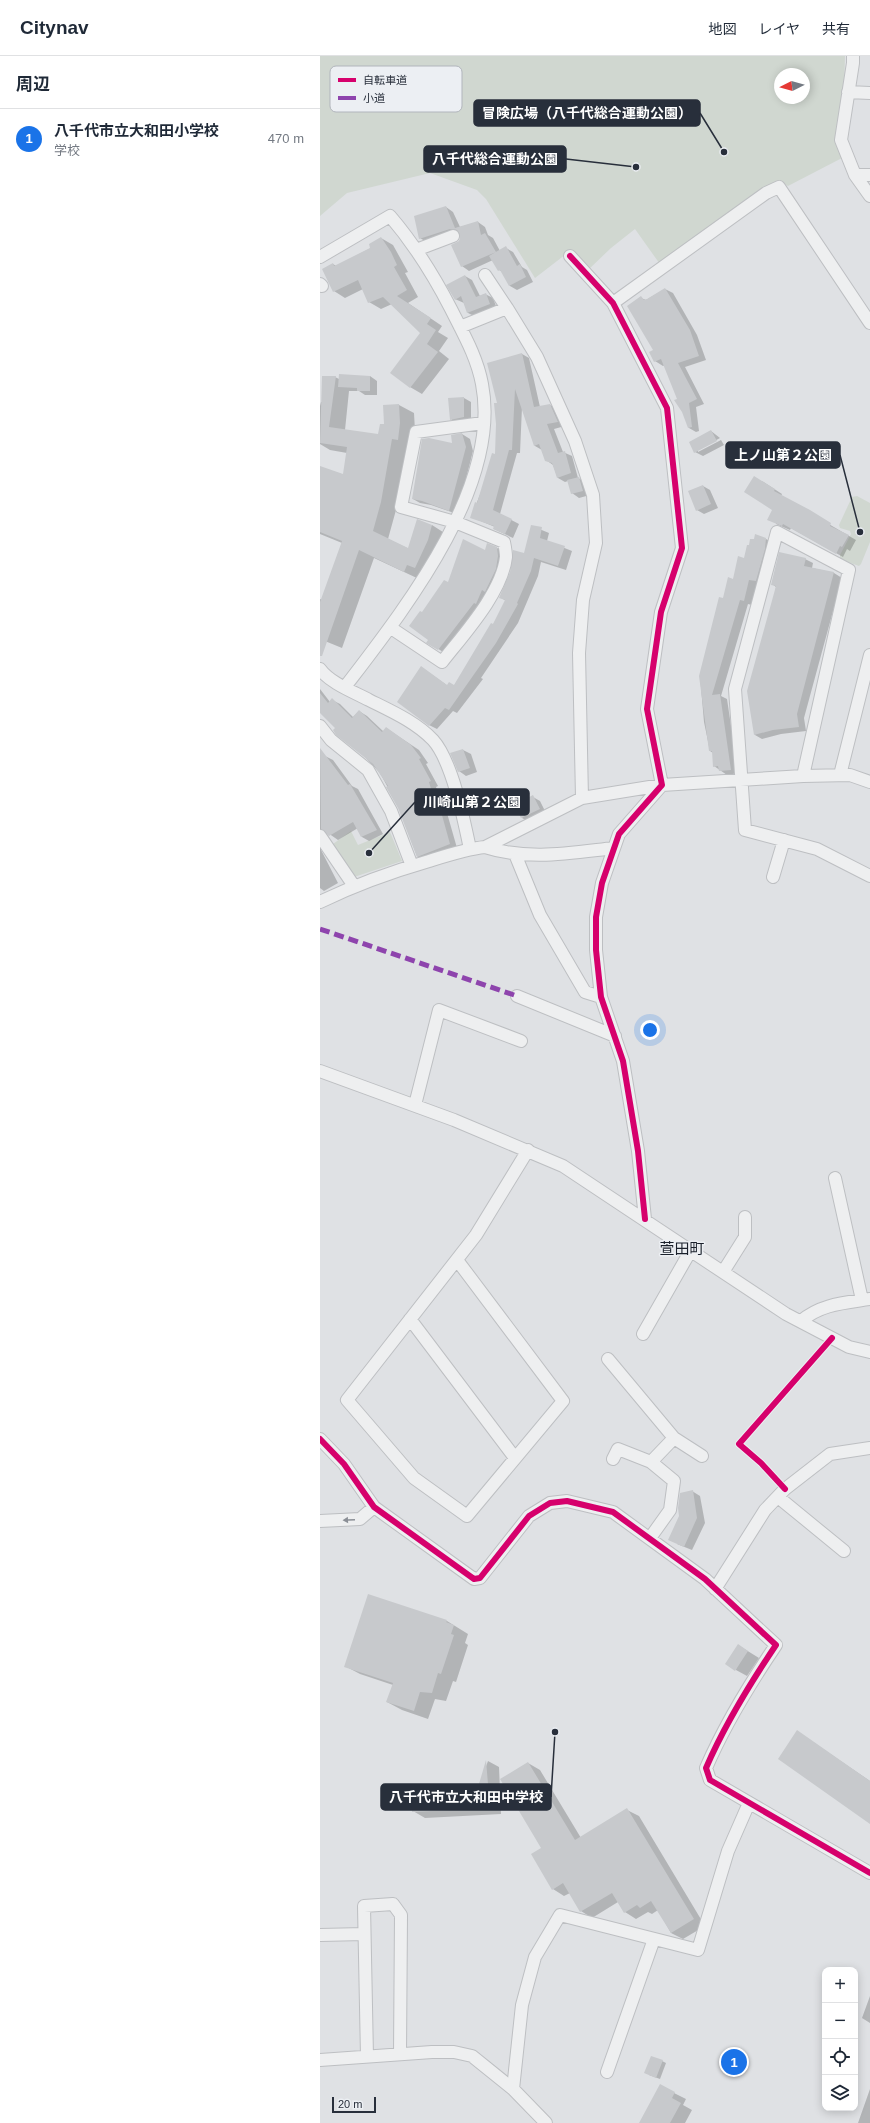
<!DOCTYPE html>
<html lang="ja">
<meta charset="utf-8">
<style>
body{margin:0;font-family:Arial,"Noto Sans JP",sans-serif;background:#f2f2f3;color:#1f2937}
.controls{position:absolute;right:12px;bottom:12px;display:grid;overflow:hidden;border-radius:8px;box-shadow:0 2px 10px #0003}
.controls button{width:36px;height:36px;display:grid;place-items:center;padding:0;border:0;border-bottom:1px solid #e0e1e3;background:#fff;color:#1f2937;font:20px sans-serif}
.compass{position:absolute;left:454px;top:12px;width:36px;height:36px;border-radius:50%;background:#fff;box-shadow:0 2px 10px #0003;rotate:264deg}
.scale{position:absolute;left:12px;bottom:10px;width:44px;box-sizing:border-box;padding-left:4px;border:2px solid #282f3b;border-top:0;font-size:11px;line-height:14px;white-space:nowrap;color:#282f3b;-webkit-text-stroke:3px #eceff3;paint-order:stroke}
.you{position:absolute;left:330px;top:974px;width:14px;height:14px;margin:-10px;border:3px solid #fff;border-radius:50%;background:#1a73e8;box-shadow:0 0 0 6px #1a73e833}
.badge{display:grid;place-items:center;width:26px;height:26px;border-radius:50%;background:#1a73e8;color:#fff;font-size:13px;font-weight:700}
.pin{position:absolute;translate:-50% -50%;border:2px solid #fff;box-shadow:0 1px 4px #0006}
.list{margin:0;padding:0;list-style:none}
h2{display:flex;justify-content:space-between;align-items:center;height:52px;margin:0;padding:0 16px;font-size:17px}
h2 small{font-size:13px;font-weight:400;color:#747a83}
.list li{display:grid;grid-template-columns:26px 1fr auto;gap:12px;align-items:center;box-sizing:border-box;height:60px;padding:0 16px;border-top:1px solid #e0e1e3}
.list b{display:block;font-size:15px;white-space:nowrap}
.list p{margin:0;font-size:13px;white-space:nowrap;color:#747a83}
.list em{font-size:13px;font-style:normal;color:#747a83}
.icon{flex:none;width:22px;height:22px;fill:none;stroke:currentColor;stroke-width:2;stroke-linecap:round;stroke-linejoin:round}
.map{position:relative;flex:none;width:550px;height:2067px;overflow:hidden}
header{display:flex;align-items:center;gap:24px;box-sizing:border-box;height:56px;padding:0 20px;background:#fff;border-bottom:1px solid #e0e1e3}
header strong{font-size:19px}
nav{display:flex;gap:22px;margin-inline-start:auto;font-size:14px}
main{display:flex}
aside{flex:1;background:#fff}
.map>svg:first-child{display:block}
.green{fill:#d0d7d0;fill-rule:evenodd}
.shadow{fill:#0003}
.building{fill:#c7c9cc}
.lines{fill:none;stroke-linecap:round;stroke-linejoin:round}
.minor-casing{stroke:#bdbfc2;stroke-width:14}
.minor{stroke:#eeeff0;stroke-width:12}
.quiet{stroke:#8e44ad;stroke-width:5;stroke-dasharray:10 5;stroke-linecap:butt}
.cycleway-casing{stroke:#eceff3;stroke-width:8}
.cycleway{stroke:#d6006c;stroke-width:6}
.oneway{fill:#8b8f96}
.labels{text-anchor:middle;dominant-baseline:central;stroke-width:3;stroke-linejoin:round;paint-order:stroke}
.quarter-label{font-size:15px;fill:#1a202b;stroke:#eceff3}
.key{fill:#eceff3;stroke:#b1b5bc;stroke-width:1}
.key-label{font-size:11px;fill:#282f3b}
.leader{fill:none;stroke:#282f3b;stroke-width:1.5}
.callout-dot{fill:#282f3b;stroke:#eceff3;stroke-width:1.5}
.callout{fill:#282f3b;stroke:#282f3b;stroke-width:1.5}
.callout-label{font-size:14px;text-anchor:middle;font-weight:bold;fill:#fff}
</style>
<header>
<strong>Citynav</strong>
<nav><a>地図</a><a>レイヤ</a><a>共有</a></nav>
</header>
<main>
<aside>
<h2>周辺<small></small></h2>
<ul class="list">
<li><span class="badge">1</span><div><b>八千代市立大和田小学校</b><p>学校</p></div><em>470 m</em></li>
</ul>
</aside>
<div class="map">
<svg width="550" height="2067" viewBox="0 0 550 2067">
<rect width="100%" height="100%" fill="#dfe1e4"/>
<path class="green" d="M0 0H525L522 102 468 130 461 126 342 211 315 173 291 192 268 214 250 195 215 222 166 143 157 134 110 117 27 137 0 160ZM460 18H484V42H460Z
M537 440 550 447V486L541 508 539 510 520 503V499L531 478 530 475 520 472 519 469 532 441Z
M31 775 38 789 70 776 82 805 34 821 13 788Z"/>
<path class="shadow" d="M126 151 133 156 140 171 158 166 165 171 168 179 173 182 180 195 186 192 193 196 202 211 207 214 213 226 197 234 190 230 183 216 179 214 173 204 149 215 142 210 139 186 141 182 139 177 108 187 100 182Z
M61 182 73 189 88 216 85 217 98 241 88 247 122 270 118 276 128 282 119 295 129 303 102 338 90 331 102 277 72 248 61 253 49 246 43 233 25 242 14 235 13 208 16 210 51 192Z
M145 220 152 224 160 240 165 238 173 242 177 253 156 261 148 257 144 247 135 243Z
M345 233 353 237 377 279 386 304 365 311 384 348 376 351 379 375 376 376 369 372 345 309 343 310 335 305 334 295 321 242 326 244Z
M202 298 209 302 220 351 230 349 237 353 245 370 234 373 243 396 252 400 258 422 266 426 270 439 259 442 252 437 248 425 245 426 238 422 233 409 226 404 222 394 215 390 202 351 200 397H197L180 458 199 468 193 482 174 473 175 471 151 461 176 399 178 348Z
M50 320 57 325V339H45L39 335H29L25 374 59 379 79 349 94 357 95 375 87 391 76 454 68 483 89 493 112 469 126 478 99 523 54 502 22 592 0 583V543L2 544 22 487 0 478V411L24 419 27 397 10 394 0 388V350L1 346H2L15 321 19 323Z
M144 342 151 346V365L138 368 131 363Z
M391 375 400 382 378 394V396L401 384 404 389 383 400 375 396Z
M142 378 150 383 153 395 137 458 111 449 100 447 93 443Z
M442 425 462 438 461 440 536 484 530 495 527 493 523 501 471 472 470 474 456 468 454 453Z
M383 430 390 434 398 452 384 458 377 454Z
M212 470 229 477 227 485 252 495 246 514 221 506 218 520 198 567 161 622 163 623 137 657 133 655 117 673 109 669 101 611 128 630H134L173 569 186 545 180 541 205 498Z
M446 483 453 487 444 529 437 527 432 549 428 548 401 640 407 643 418 717 407 719 394 710 393 697 390 695 384 666 380 620 403 543 424 503Z
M177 492 185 497 178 530 126 598 108 586 110 584 103 557 129 527Z
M485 503 493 507 492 512 514 517 522 522 484 662 486 675 461 678 442 683 435 679 456 531 452 528Z
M0 633 10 646 12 644 20 648 33 661 39 655 47 660 64 676 66 672 99 694 108 707 106 708 118 730 116 731 124 755 127 757 137 792 105 805 97 800 79 752 60 717 0 653Z
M0 694 5 700 13 704 32 730 38 733 63 778 49 785 42 781 38 772 18 784 8 777 3 778 0 784Z
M143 694 151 698 157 716 146 720 139 715Z
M213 741 220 745 226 757 209 766 202 762Z
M0 786 4 793 1 794 18 827 4 835 0 832Z
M372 1435 380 1440 385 1467 372 1494 357 1488 360 1460Z
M127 1565 148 1578 145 1587 148 1589 136 1626 133 1625 126 1645 115 1643 108 1663 82 1654 67 1646 73 1629 40 1618 25 1610Z
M418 1589 439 1602 427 1620 416 1614Z
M478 1676 550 1725V1766Z
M168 1705 179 1711 181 1758 105 1762 93 1755 159 1729Z
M208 1707 220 1714 261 1782 307 1754 319 1760 385 1870 363 1883 351 1877 338 1854 332 1858 328 1856 316 1863 305 1856 298 1846 272 1862 261 1855 250 1837 244 1840 233 1833 223 1792Z
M550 1940V1967L542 1962Z
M342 2005 346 2007 340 2023 329 2019Z
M550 2033V2067H538Z
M354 2037 366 2043 363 2049 372 2054 365 2067H321Z"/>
<path class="building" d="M126 150 135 172 158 165 161 179 165 177 176 196 141 211 131 189 139 185 140 182 137 174 130 173 99 183 94 160Z
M61 181 71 196 77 209 74 211 87 234 77 240 111 262 107 268 116 274 107 288 118 296 90 332 70 317 100 277 63 241 48 247 38 224 13 236 2 213 13 207 14 210 50 192 49 188Z
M186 190 197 210 200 208 206 221 189 230 180 214 178 215 169 200Z
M145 219 156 241 166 237 170 248 147 257 141 240 135 244 126 229Z
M345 232 370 274 379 300 358 307 377 343 369 347 372 371 368 372 362 356 354 344 357 343 341 303 334 306 329 296 333 294 307 250 321 240 324 244 327 243Z
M202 297 214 351 230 348 238 366 227 368 238 397 245 395 251 417 237 422 232 407 225 405 219 388 214 390 195 333 192 394H189L173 454 192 463 185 478 173 473 174 470 150 462 155 446 157 447 172 397 175 398 176 368 174 347H177L167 307Z
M19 318 50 320V335H37V332L18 331Z
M2 320H16L9 371 58 378 60 368H64L63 349 79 348 80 367 78 384 72 383 61 446 53 475 88 492 97 463 112 469 108 484 95 512 87 509 84 516 39 494 2 600H0V546L22 485 0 476V410L23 418 27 391 0 387Z
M144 341V361L130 364 128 342Z
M391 374 397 385 374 397 369 386Z
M142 377 146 391 129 455 102 445 92 443 102 383 109 382 132 387 131 379Z
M434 420 455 433 454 435 490 454 511 467 510 470 529 479 522 491 520 490 516 498 463 468 462 470 447 464 452 454 424 436Z
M259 421 263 435 251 438 247 424Z
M383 429 391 448 376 455 368 435Z
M211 469 222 471 220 482 245 490 238 510 214 502 211 515 197 547 198 548 176 587 129 654 125 652 109 670 77 646 101 610 127 629 129 626 134 629 171 567 173 568 185 544 179 542 190 516 193 494 204 497Z
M435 478 446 482 445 493 436 525 429 524 424 545 420 544 392 639 400 638 411 714 399 715 398 710 393 711 392 695H389L379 620 399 541 403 542 408 521 413 523 418 500 424 502 427 489H429L430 483H434Z
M143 483 165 494 167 487 177 491 178 500 176 513 165 536 162 534 156 548 154 547 118 594 106 587 108 584 89 570 100 555 102 556 124 524 128 526Z
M459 496 486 502 484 510 514 516 477 658 479 671 453 674 434 679 427 635 456 530 451 529Z
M0 637 8 647 12 642 32 662 39 654 62 676 66 671 91 689 101 702 99 703 111 725 109 726 117 753 120 752 130 788 97 801 78 752 66 731 68 730 53 708 16 679 13 674 15 672 0 657Z
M0 692 28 729 30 728 57 774 41 781 33 766 9 780 1 773Z
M143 693 150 712 138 716 130 697Z
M213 739 220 753 201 762 194 749Z
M373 1434 377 1462 364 1491 348 1484 359 1460 358 1452 360 1437Z
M48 1538 127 1564 126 1566 134 1569 131 1578 134 1579 121 1618 118 1617 112 1637 100 1636 94 1655 66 1646 73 1627 24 1611Z
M418 1588 428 1595 415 1615 405 1608Z
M477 1674 550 1725V1768L458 1703Z
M166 1704 170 1752 92 1756 91 1730 159 1728Z
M208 1706 255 1784 307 1752 374 1863 351 1877 331 1845 320 1852 317 1849 304 1857 292 1837 260 1856 243 1827 232 1834 211 1798 221 1792 180 1723Z
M331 2000 343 2004 336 2022 324 2017Z
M340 2028 355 2036 352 2042 361 2047 350 2067H319Z"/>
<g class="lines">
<g class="minor-casing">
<path id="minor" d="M533 0V7L521 84 535 119 550 140
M528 36 550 37
M535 119H550
M96 194 133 180
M250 200 293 247 347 352 362 492 341 556 327 653 342 729 299 778 282 827 276 861V894L281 941 303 1005 318 1095 325 1163
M0 201 70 160C94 188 114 220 131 253 143 277 157 301 162 328 182 431 83 555 25 631
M165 219 187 252
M0 228 2 230
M293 247 446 137 459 131 550 267
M140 271 187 252 217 301 255 385 273 439 276 487 263 544 259 597 262 742
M71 572 122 606C143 579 182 537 186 501 186 497 185 491 184 486L135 466 81 451 96 376 163 367
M0 613C10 627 34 636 49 644 71 655 96 666 113 684 132 705 144 764 150 793
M0 670 11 684 48 714 71 755 92 810
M520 719 550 599
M483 720 529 514 457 476 415 633 425 774 497 793 550 820
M0 780 34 830
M165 791C209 805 250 797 294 792
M195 798 220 859 265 936 281 941
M453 821 464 784
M0 846C35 829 71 816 109 805 128 799 146 793 165 791L262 742 342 729 483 720 530 719 550 726
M197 940 295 980
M0 1015 134 1064 243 1110 466 1258 529 1291 550 1296
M95 1049 119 954 201 985
M515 1122 542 1244
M137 1204 243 1345 147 1460 94 1422 27 1344 156 1179 208 1094
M403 1216 425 1181V1161
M90 1263 195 1402
M481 1265C501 1248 524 1247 550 1243
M323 1278 371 1194
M288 1303 354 1382 331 1406
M354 1382 382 1400
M0 1383 24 1408 54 1451 154 1523 160 1522 209 1460 230 1447 247 1445 293 1456 385 1523 456 1589C429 1629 405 1668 386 1712L390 1724 550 1817
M293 1403 298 1393 331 1406 354 1425 350 1454 330 1482
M458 1441 524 1495
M0 1465 40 1463 54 1451
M395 1533 445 1454 465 1433 510 1398 550 1392
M0 1879 44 1878
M47 2001 44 1850 73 1848 81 1859 80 1998
M0 2004 112 1996H134L152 2000 193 2033 226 2067
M287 2016 334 1883
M193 2033 202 1949 215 1901 240 1859 378 1894 408 1795 429 1747"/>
</g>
<use href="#minor" class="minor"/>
<path class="quiet" d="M0 873 197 940"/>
<g class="cycleway-casing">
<path id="cycleway" d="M250 200 293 247 347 352 362 492 341 556 327 653 342 729 299 778 282 827 276 861V894L281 941 303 1005 318 1095 325 1163
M0 1383 24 1408 54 1451 154 1523 160 1522 209 1460 230 1447 247 1445 293 1456 385 1523 456 1589C429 1629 405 1668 386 1712L390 1724 550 1817
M465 1433 441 1407 419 1388 512 1282"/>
</g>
<use href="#cycleway" class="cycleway"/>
</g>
<defs><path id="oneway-solid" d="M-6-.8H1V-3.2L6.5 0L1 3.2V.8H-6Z"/></defs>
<use class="oneway" href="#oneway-solid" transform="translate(29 1464) rotate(177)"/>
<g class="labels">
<g class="quarter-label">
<text x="362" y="1192">萱田町</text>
</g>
</g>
<rect x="10" y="10" width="132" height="46" rx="6" class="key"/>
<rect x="18" y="22" width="18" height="4" fill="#d6006c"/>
<rect x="18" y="40" width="18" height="4" fill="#8e44ad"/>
<g class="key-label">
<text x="43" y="28">自転車道</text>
<text x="43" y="46">小道</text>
</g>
<path class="leader" d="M404 96L380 57M316 111L246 103M540 476L520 399M49 797L95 746M235 1676L231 1741"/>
<g class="callout-dot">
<circle cx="404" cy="96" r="4"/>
<circle cx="316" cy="111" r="4"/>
<circle cx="540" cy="476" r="4"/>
<circle cx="49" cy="797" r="4"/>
<circle cx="235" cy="1676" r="4"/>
</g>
<g class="callout">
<rect x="154" y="44" width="226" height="26" rx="4"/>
<rect x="104" y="90" width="142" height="26" rx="4"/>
<rect x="406" y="386" width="114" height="26" rx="4"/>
<rect x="95" y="733" width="114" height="26" rx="4"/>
<rect x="61" y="1728" width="170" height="26" rx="4"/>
</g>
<g class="callout-label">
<text x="267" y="62">冒険広場（八千代総合運動公園）</text>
<text x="175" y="108">八千代総合運動公園</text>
<text x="463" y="404">上ノ山第２公園</text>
<text x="152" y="751">川崎山第２公園</text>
<text x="146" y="1746">八千代市立大和田中学校</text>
</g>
</svg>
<div class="controls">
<button>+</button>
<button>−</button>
<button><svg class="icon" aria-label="locate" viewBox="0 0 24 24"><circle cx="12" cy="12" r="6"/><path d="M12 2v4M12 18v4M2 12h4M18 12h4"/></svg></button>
<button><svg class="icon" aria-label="layers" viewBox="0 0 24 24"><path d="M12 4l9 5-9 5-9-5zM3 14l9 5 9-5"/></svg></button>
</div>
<svg class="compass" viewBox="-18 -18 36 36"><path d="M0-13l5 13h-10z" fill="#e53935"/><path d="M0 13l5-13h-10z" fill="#747a83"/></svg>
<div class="scale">20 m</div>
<div class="you"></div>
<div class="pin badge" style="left:414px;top:2006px">1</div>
</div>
</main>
